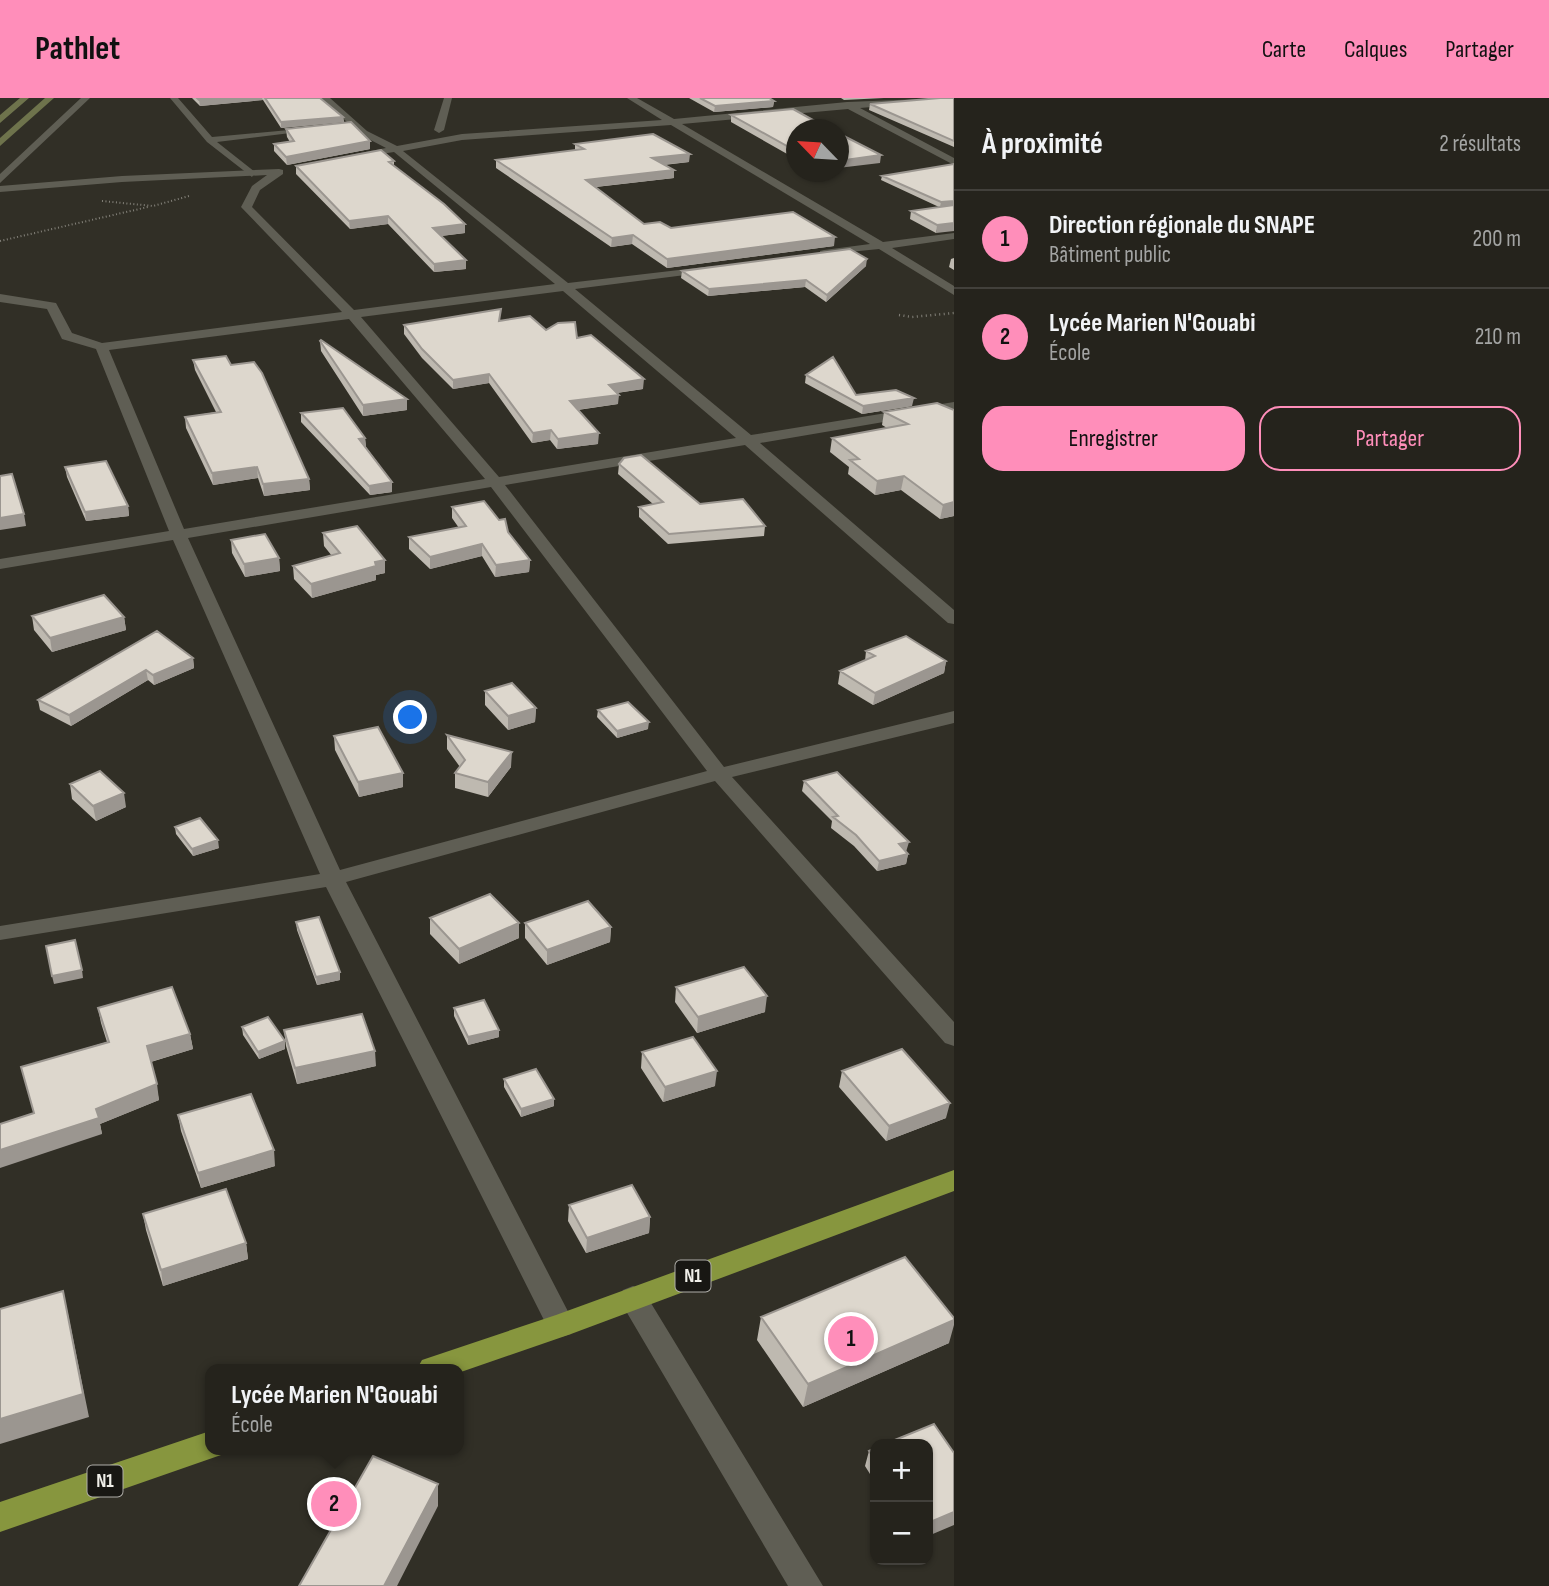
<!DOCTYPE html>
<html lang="fr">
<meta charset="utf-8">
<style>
body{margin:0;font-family:"Sofia Sans Condensed",sans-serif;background:#2d2b25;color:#f1f3f6}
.controls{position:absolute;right:21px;bottom:21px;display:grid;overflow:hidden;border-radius:14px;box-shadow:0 2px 5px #0004}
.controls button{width:63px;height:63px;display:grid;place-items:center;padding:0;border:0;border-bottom:2px solid #42403b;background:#25231c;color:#f1f3f6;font:35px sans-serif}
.compass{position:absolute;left:786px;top:21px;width:63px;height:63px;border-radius:50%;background:#25231c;box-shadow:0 2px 5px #0004;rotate:295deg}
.you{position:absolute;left:411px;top:620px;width:24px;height:24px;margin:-18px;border:5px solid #fff;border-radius:50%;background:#1a73e8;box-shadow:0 0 0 10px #1a73e833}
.badge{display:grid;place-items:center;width:46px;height:46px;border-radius:50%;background:#ff8eba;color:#111;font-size:23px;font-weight:700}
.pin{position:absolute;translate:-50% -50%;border:4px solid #fff;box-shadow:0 2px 7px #0006}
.popup{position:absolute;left:205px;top:1266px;width:259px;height:91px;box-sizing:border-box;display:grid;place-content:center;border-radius:14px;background:#25231c;filter:drop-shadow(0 2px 5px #0005);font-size:23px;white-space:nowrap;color:#a3a4a3}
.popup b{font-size:26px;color:#f1f3f6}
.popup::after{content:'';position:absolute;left:50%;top:100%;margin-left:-14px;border:14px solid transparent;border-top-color:#25231c}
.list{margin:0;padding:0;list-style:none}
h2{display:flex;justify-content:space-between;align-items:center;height:91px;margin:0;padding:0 28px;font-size:30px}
h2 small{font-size:23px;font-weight:400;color:#a3a4a3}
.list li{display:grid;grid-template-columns:46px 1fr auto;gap:21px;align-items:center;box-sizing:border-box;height:98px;padding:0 28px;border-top:2px solid #42403b}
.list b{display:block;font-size:26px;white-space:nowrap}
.list p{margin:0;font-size:23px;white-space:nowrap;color:#a3a4a3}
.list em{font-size:23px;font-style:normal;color:#a3a4a3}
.actions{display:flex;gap:14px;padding:21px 28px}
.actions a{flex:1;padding:16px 0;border:2px solid #ff8eba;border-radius:21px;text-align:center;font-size:24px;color:#ff8eba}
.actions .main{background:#ff8eba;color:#111}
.map{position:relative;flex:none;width:954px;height:1488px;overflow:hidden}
header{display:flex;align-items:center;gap:42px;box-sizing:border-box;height:98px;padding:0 35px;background:#ff8eba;color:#111}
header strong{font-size:33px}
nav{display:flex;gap:38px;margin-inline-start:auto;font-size:24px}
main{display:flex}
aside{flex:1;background:#25231c}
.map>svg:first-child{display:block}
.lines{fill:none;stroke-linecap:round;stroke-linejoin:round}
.path-far1{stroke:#838179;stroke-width:2;stroke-dasharray:1 2.5;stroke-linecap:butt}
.path{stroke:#838179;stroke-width:2.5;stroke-dasharray:1 3.5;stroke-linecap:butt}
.service{fill:#5f5e54;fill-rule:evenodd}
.minor{fill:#5f5e54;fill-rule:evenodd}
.secondary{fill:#6e734c;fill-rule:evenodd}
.trunk{fill:#87963e;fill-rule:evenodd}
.wall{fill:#beb9b0}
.shaded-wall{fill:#9b9690}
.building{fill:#ddd7cd;stroke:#9b9690;stroke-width:2}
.labels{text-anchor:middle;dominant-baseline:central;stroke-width:7;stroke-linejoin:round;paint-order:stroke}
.shield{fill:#181713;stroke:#afaea9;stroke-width:2}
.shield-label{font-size:19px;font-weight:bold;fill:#f0efe9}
</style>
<header>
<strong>Pathlet</strong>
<nav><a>Carte</a><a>Calques</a><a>Partager</a></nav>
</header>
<main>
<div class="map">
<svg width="954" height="1488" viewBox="0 0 954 1488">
<rect width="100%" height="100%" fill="#312f26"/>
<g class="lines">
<path class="path-far1" d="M102 103 153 108 189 98
M0 143 148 109"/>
<path class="path" d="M899 217 912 219 954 215"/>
<path class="service" d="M170 0H178L212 39 311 30 315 32 217 44 255 74 252 79 207 44Z"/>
<path class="minor" d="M81 0H90L0 85V76Z
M321 0H330L367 33 397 48 462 36 662 22 627 0H637L674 21 847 4 948 0 944 3 860 10 954 60V67L848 11 682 26 883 144 954 135V141L892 150 954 188V197L879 151 820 157V153L824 152 870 146 671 27 462 42 403 53 568 185 713 168 715 170 709 174 575 191 751 337 954 304V312L760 345 954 512V526L948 525 745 347 505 387 724 669 954 613V625L732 679 954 924V948L945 945 715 683 346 784 575 1227 571 1236 561 1239 551 1236 326 789 0 842V828L320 776 173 442 0 471V461L169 433 96 251 62 241 47 211 0 204V196L56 205 72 235 102 245 342 214 241 109 252 88 267 77 122 84 0 94V88L122 78 279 71 283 72V76L260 92 252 109 354 212 555 186 394 54 350 61V57L386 50 361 37ZM563 193 736 340 499 379 361 219ZM349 221 485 381 184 431 109 252ZM491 389 707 673 340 772 188 440Z
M444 0H452L444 32 439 35 434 32Z
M633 1188 643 1192 823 1488H788L623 1208 619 1200 623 1192Z"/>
<path class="secondary" d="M20 0H29L0 25V17Z
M45 0H54L0 48V40Z"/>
<path class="trunk" d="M954 1072V1093L571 1236 458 1275V1271H417L422 1262 556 1217Z
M210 1333V1352H223L221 1357 0 1434V1404Z"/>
</g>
<path class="wall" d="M192 0H320L343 19 344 24 281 30 263 2 200 8Z
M689 0H769L774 3 773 9 714 14Z
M841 0H884L844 2Z
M954 0V49L869 12 870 6Z
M731 17 796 32V61L731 24Z
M286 31 370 43V51L287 67 274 53V46L290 44 287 39Z
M575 46 689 64 664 67 674 72V80L596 89 644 126 834 148 667 170 632 146 611 149 496 70V62L575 52Z
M394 63V68L465 135 441 138 466 171 434 174 388 126 350 131 296 76V68Z
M954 66 936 135 910 121 911 113 939 109 881 82 882 78Z
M954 160V172L949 169 951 161Z
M866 168 826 204 805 189 708 198 681 180 682 173Z
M501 222 577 240 643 291 617 295 618 306 578 312 598 346 557 351 550 342 532 345 489 285 453 291 422 260 404 236V227Z
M320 243 407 301V312L363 318 321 253Z
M193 262 231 267 309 381 310 392 264 398 258 380 213 387 186 330 185 319 216 314 195 272Z
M806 277 856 297 912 308 862 316 805 285Z
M937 305 954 418 940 421 901 392 875 397 848 376 849 369 830 354 832 340 887 330 882 327 884 314Z
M301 315 365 340 366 349 392 384V394L370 397 301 324Z
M619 366 700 406 765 428 764 438 668 446 639 419V409L653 406 618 376Z
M65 369 128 408 129 418 86 423 67 379Z
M452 409 508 434 530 462 529 474 495 479 482 458 430 471 409 451V439L459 430 452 420Z
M323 435 385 462V475L376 477V482L312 500 294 481 293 468 332 458 324 448Z
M231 442 279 460 280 473 245 479 232 455Z
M32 518 124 519 126 532 52 554 34 532Z
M866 553 946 563 944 575 873 607 838 586 840 573 865 563Z
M193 560 194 570 154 587 148 582 71 628 40 612 38 602Z
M485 593 536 610 535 624 508 632 485 607Z
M598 612 648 631 617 640 597 619Z
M447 637 511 669 488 699 455 690V675L460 669 447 651Z
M334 638 403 675V689L359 699 335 652Z
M804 683 906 754 908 756 906 766 877 773 854 748 831 730 832 723 802 693Z
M70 686 126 709 96 723 72 701Z
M175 729 219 750 193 758 176 736Z
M430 820 519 825V840L459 866 430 836Z
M296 824 340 882 317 887 297 832Z
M525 825 611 829 610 844 547 867 525 840Z
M676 889 765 914 697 935 675 904Z
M98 910 190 936 193 951 151 964 159 1002 100 1026 102 1036 34 1015 21 969 107 944 101 925Z
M454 910 499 939 468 947 454 918Z
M242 929 285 951 259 961 243 937Z
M284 932 376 968 297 986 286 948Z
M642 954 715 988 663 1004 641 970Z
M842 973 946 1020 886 1043 839 989Z
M504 981 554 1001V1008L521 1019 504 989Z
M178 1017 275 1068 201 1090 181 1033Z
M569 1107 650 1119 649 1135 586 1155 568 1123Z
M143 1116 246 1145 248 1161 163 1188 146 1132Z
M761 1219 949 1245 803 1309 757 1242Z
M875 1350V1384L865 1368 869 1353Z"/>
<path class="shaded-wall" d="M220 0H262L263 2 200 8 199 2Z
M774 3 773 9 714 14 715 8Z
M343 19 344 24 281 30V24Z
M370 43V51L287 67 286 59Z
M690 56 689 64 651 68 652 60Z
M881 57 880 65 838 70V63Z
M674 72V80L586 90V82Z
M954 103V108L940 109 941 104Z
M388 118V126L350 131 349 123Z
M954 125V133L936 135 937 127Z
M465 126V135L433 139V130Z
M633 137 632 146 611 149 612 140Z
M835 139 834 148 667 170V161Z
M867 161 866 168 826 204 827 197Z
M466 162V171L434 174V166Z
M806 182 805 189 708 198 709 191Z
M489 276V285L453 291V282Z
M644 281 643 291 609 296V287Z
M619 297 618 306 569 313 570 303Z
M914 300 912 308 862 316 863 308Z
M407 301V312L363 318V307Z
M551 332 550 342 532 345 533 335Z
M599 335 598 346 557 351 558 341Z
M365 340 366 349 359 341Z
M257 369 258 380 213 387 212 375Z
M904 378 901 392 875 397 877 383Z
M309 381 310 392 264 398 263 386Z
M392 384V394L370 397 369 388Z
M954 404V418L940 421 943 407Z
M128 408 129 418 86 423 85 414Z
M24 416 26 428 0 432V420Z
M482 446V458L430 471V459Z
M279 460 280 473 245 479 244 466Z
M385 462V475L376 477V482L312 500 311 486 375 464Z
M530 462 529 474 495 479 496 467Z
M124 519 126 532 52 554 50 540Z
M193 560 194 570 154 587 153 577Z
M946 563 944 575 873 607 875 595Z
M146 572 148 582 71 628 69 617Z
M536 610 535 624 508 632V618Z
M649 624 648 631 617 640V633Z
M512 654 511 669 488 699V684Z
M403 675V689L359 699 358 684Z
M124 695 126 709 96 723 93 708Z
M218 742 219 750 193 758 192 751Z
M909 744 906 754 899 746Z
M908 756 906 766 877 773 879 763Z
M519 825V840L459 866V851Z
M611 829 610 844 547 867V852Z
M82 872 83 880 54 886 52 878Z
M340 874V882L317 887 316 879Z
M767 898 765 914 697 935 698 919Z
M499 932V939L468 947V939Z
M190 936 193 951 150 964 147 948Z
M285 943V951L259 961 258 954Z
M375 953 376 968 297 986 295 970Z
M717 973 715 988 663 1004 665 989Z
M157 986 159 1002 100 1026 102 1036 0 1070V1052L96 1011Z
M554 1001V1008L521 1019V1011Z
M950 1005 946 1020 886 1043 889 1028Z
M274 1052 275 1068 201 1090 198 1075Z
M650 1119 649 1135 586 1155 587 1140Z
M246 1145 248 1161 163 1188 161 1172Z
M63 1193 68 1216 89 1319 0 1346V1321Z
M954 1222V1227L949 1245 803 1309 808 1286Z
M438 1386V1408L397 1488H384Z
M954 1414V1427L928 1438V1425Z"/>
<path class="building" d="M197 0H220L199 2Z
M265 0H320L343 19 281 24Z
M700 0H769L774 3 715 8Z
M940 0H954V43L870 6Z
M793 11 831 32H796V53L731 17Z
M351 24 370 43 286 59 274 46 294 43 286 31Z
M838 35 881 57 838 63Z
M653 36 690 56 652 60 674 72 586 82 644 126 660 124 671 130 793 114 835 139 667 161 633 137 612 140 496 62 584 51 575 46Z
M381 52 394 63 389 64 444 106 465 126 433 130 466 162 434 166 388 118 349 123 296 68Z
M954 66V103L941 104 882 78Z
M954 107V125L937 127 911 113Z
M850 151 867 161 827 197 806 182 709 191 682 173Z
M501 211 499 223 530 218 546 232 558 225 575 224 577 240 591 237 644 281 609 287 619 297 570 303 599 335 558 341 551 332 533 335 489 276 453 282 422 251 404 227Z
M321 242 407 301 363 307 320 243Z
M226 258 231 267 254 264 262 275 309 381 263 386 257 369 212 375 185 319 221 314 193 262Z
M833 259 856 297 896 292 914 300 863 308 806 277Z
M937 305 954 312V404L943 407 904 378 877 383 850 362 859 361 832 340 908 326 884 314Z
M343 310 365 340 359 341 392 384 369 388 301 315Z
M641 357 700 406 743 401 765 428 669 436 639 409 663 404 619 366 624 360Z
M106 363 128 408 85 414 65 369Z
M12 376 24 416 0 420V378Z
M484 403 499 422 505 421 508 434 530 462 496 467 482 446 430 459 409 439 466 428 452 409Z
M357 428 385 462 375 464 376 468 311 486 293 468 340 455 323 435Z
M265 436 279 460 244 466 231 442Z
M104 497 124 519 50 540 32 518Z
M157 533 193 560 153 577 146 572 69 617 38 602Z
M906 538 946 563 875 595 840 573 875 558 866 553Z
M512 585 536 610 508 618 485 593Z
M628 604 649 624 617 633 598 612Z
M378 629 403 675 358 684 334 638Z
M447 637 512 654 488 684 455 675 465 662Z
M100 673 124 695 93 708 70 686Z
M837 674 909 744 899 746 908 756 879 763 856 737 833 719 838 718 804 683Z
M200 720 218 742 192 751 175 729Z
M490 796 519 825 459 851 430 820Z
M588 803 611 829 547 852 525 825Z
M319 819 340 874 316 879 296 824Z
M75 842 82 872 52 878 46 848Z
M744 869 767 898 698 919 676 889Z
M172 889 190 936 147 948 157 986 96 1011 99 1020 0 1052V1026L34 1015 21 969 109 944 98 910Z
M484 902 499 932 468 939 454 910Z
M362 916 375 953 295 970 284 932Z
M268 919 285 943 258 954 242 929Z
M693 939 717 973 665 989 642 954Z
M902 951 950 1005 889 1028 842 973Z
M536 971 554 1001 521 1011 504 981Z
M251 996 274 1052 198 1075 178 1017Z
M632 1087 650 1119 587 1140 569 1107Z
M226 1091 246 1145 161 1172 143 1116Z
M905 1159 954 1220V1222L808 1286 761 1219Z
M63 1193 83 1296 0 1321V1211Z
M934 1326 954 1355V1414L928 1425V1346H885Z
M875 1350V1362L869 1353Z
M373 1358 438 1386 384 1488H299Z"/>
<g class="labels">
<g class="shield">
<rect x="675.5" y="1162.5" width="35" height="31" rx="5"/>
<rect x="87.5" y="1367.5" width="35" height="31" rx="5"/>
</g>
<g class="shield-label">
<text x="693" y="1178">N1</text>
<text x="105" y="1383">N1</text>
</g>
</g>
</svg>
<div class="controls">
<button>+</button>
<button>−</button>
</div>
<svg class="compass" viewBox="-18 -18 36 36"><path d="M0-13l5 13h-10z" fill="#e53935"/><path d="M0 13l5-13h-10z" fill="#a3a4a3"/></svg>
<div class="you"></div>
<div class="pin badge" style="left:851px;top:1241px">1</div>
<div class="pin badge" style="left:334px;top:1406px">2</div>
<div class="popup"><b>Lycée Marien N'Gouabi</b>École</div>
</div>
<aside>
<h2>À proximité<small>2 résultats</small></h2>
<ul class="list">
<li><span class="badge">1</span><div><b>Direction régionale du SNAPE</b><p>Bâtiment public</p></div><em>200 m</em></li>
<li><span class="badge">2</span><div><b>Lycée Marien N'Gouabi</b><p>École</p></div><em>210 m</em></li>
</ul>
<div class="actions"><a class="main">Enregistrer</a><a>Partager</a></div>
</aside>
</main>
